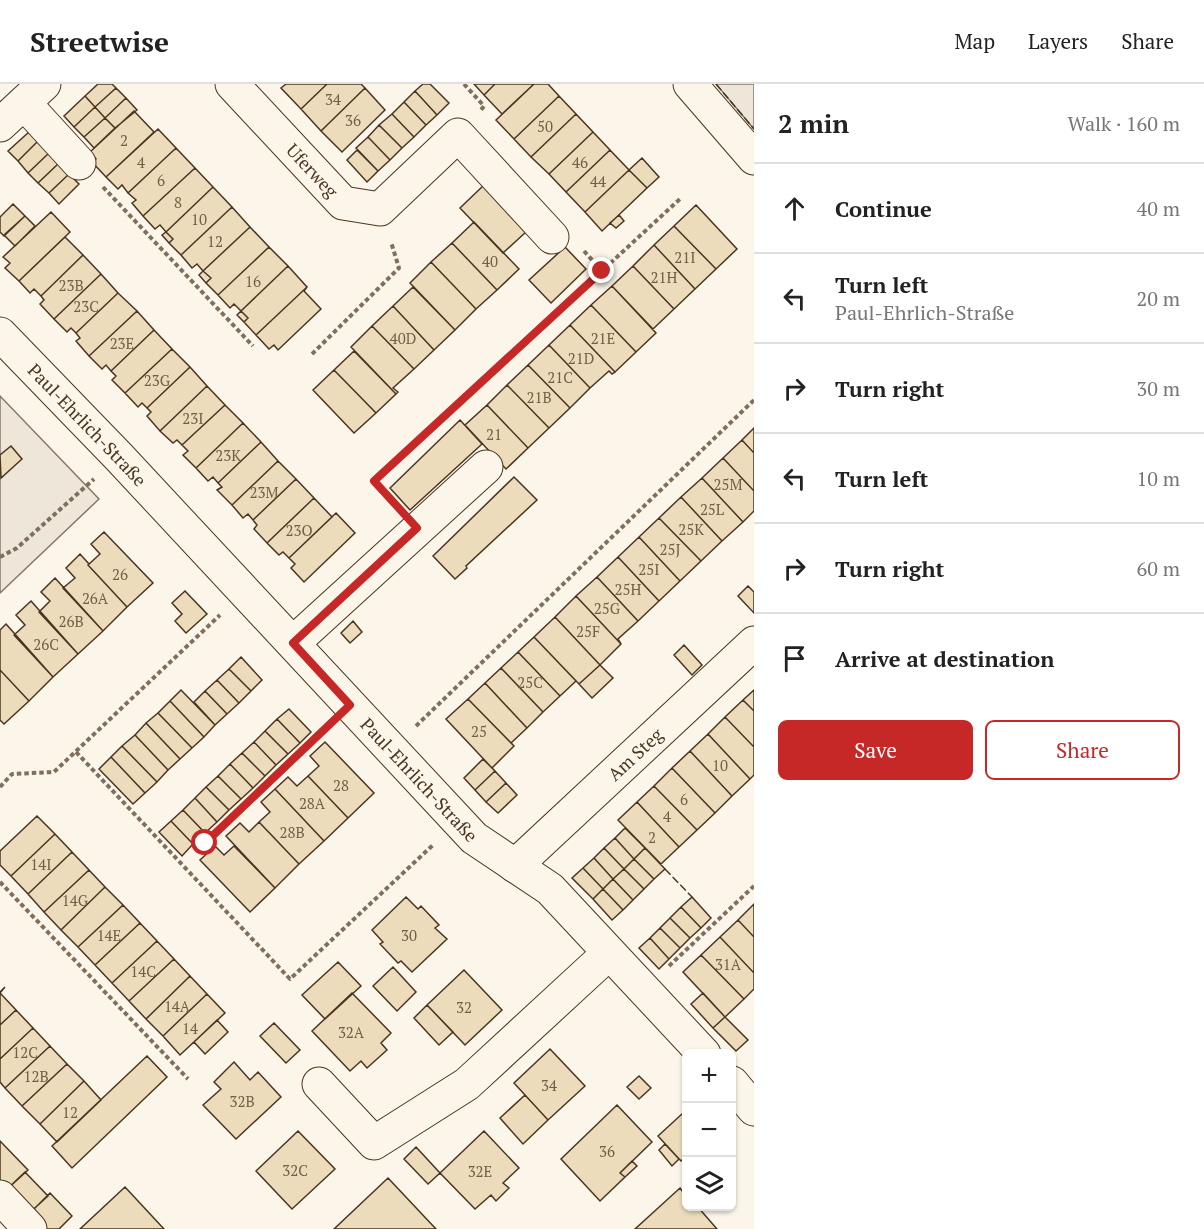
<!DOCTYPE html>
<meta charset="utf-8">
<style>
body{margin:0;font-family:"PT Serif",serif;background:#f2f2f2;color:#222}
.controls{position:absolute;right:18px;bottom:18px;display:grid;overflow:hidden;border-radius:9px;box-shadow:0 2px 4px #0004}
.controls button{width:54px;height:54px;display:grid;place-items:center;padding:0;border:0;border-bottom:2px solid #e0e0e0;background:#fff;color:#222;font:30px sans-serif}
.stop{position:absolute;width:18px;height:18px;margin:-14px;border:4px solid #c62828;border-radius:50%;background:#fff}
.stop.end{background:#c62828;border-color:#fff;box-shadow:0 2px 6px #0008}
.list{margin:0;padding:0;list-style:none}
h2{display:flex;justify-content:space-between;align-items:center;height:78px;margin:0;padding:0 24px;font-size:26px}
h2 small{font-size:20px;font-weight:400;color:#767676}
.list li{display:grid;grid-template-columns:39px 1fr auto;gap:18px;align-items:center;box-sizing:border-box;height:90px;padding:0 24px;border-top:2px solid #e0e0e0}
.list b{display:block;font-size:22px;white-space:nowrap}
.list p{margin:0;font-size:20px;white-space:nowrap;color:#767676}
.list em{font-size:20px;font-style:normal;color:#767676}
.actions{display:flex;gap:12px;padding:18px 24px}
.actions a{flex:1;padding:14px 0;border:2px solid #c62828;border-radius:9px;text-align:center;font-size:21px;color:#c62828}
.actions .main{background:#c62828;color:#fff}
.icon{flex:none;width:33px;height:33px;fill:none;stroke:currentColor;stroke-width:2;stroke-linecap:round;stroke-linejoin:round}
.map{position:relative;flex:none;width:754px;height:1145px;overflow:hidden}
header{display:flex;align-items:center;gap:36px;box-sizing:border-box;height:84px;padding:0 30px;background:#fff;border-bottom:2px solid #e0e0e0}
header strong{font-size:28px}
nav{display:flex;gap:33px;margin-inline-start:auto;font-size:21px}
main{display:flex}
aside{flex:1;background:#fff}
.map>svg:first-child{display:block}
.green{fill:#ede6d9;stroke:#887966;stroke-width:1.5}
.building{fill:#ecdcbc;stroke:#4a3520;stroke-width:1.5}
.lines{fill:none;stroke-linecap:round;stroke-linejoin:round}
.minor-casing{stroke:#4a3520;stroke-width:35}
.path{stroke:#7f6f5c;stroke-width:4;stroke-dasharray:4.5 3;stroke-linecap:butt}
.minor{stroke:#fbf6e9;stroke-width:33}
.fence{stroke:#4a3520;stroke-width:1.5;stroke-dasharray:8 3;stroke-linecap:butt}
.route{stroke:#c62828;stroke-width:8}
.labels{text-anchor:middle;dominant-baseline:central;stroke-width:4.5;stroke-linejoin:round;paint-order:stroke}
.number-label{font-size:15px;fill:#725f47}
.street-label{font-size:18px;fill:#4a3520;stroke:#fbf6e9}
</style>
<header>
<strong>Streetwise</strong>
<nav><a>Map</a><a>Layers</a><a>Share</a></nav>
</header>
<main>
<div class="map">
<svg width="754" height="1145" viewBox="0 0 754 1145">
<rect width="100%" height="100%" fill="#fbf6e9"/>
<path class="green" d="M716 0H754V45Z
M0 312 99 415 0 509Z"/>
<path class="building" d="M98 0H112L116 4 95 23 85 12Z
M286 0H327L301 25 281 4Z
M327 0H361L365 4 321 47 301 25Z
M423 0H430L449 19 437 31 415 7Z
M474 0H495L484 11Z
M495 0H534L502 30 484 11Z
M534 0H548L559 12 514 55 496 36Z
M116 4 126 14 105 34 95 23Z
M365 4 385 26 342 68 321 47Z
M415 7 437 31 426 41 404 18Z
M85 12 95 23 74 43 64 32Z
M559 12 576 30 531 73 514 55Z
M126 14 137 26 115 44 105 34Z
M404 18 426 41 414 53 392 30Z
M95 23 105 34 84 53 74 43Z
M134 27 154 48 106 93 92 78 96 75 90 68Z
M392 30 414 53 402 64 379 41Z
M576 30 593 48 549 90 531 73Z
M105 34 115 44 94 64 84 53Z
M379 41 402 64 390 76 368 53Z
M158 45 176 64 128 109 122 101 118 105 106 93Z
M29 48 38 57 18 77 8 67Z
M593 48 610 66 566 108 549 90Z
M368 53 390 76 378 87 356 64Z
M38 57 49 69 28 89 18 77Z
M176 64 195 84 143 132 132 119 136 116 128 109Z
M357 66 378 87 367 98 347 76Z
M610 66 629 86 585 128 566 108Z
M49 69 59 79 38 99 28 89Z
M642 74 659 93 647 104 629 86Z
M59 79 69 90 49 109 38 99Z
M195 84 213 103 166 148 160 141 155 145 143 132Z
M629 86 647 104 602 147 585 128Z
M69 90 79 100 59 120 49 109Z
M484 101 527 147 503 169 460 124Z
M213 103 232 123 181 171 169 159 173 155 166 148Z
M13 120 25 132 4 152 0 148V133Z
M696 121 737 165 716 185 674 142Z
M232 123 250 143 203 187 197 180 192 184 181 171Z
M51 128 70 148 19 197 5 184 10 179 3 173Z
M619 131 624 137 616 144 610 139Z
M25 132 35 142 15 162 4 151Z
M474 138 519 185 497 206 452 159Z
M674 142 716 185 695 205 654 161Z
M250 143 269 163 218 211 206 199 211 194 203 187Z
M166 148 173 155 169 159 162 151Z
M65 153 83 171 41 212 34 205 30 209 19 197Z
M452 159 497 206 476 225 431 178Z
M654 161 695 205 674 225 633 182Z
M269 163 288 182 241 227 234 220 230 224 218 211Z
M565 163 586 185 551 219 529 196Z
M83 171 101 190 54 235 40 220 44 216 41 212Z
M431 178 476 225 455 246 410 199Z
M288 182 307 203 256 251 244 238 248 234 241 227Z
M633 182 674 225 653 245 612 202Z
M203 187 211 194 206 199 199 191Z
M101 190 118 209 76 249 71 244 67 248 54 235Z
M612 202 656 249 636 268 591 221Z
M307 203 304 207 321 225 278 266 274 261 269 265 256 251Z
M413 203 455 246 434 266 393 222Z
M118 209 137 227 89 272 76 257 80 254 76 249Z
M591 221 636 268 615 288 570 241Z
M393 222 434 266 414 285 372 242Z
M137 227 154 246 111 287 106 281 102 285 89 272Z
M241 227 248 234 244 238 237 231Z
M570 241 615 288 612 290 609 287 590 304 549 261Z
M372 242 414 285 393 304 398 308 396 310 351 263Z
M154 246 172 265 125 309 112 296 116 292 111 287Z
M549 261 590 304 570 324 528 281Z
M172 265 190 283 147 324 142 319 138 323 125 309Z
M354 267 396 310 376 329 334 286Z
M528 281 570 324 549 344 507 301Z
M190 283 207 302 160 347 147 332 151 328 147 324Z
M334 286 376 329 354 349 313 306Z
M507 301 549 344 528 364 487 321Z
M207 302 225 321 182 361 177 356 173 359 160 347Z
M225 321 243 339 196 384 183 371 188 367 182 361Z
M487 321 528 364 506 385 465 341Z
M460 336 482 360 410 426 390 404Z
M243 339 261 358 218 399 213 393 208 397 196 384Z
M754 344V369L742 356Z
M742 356 754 369V407L723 374Z
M261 358 278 377 232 421 217 406 222 403 218 399Z
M11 362 22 375 1 394 0 371Z
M723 374 754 407V427L743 438 702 394Z
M278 377 296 395 253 436 248 430 243 434 232 421Z
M514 393 537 416 466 482 467 484 455 495 433 472Z
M702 394 743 438 722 457 681 413Z
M296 395 314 414 267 459 254 445 257 441 253 436Z
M681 413 722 457 701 477 659 434Z
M314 414 332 433 289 474 283 468 279 471 267 459Z
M336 429 355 449 304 498 291 484 295 480 289 474Z
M659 434 701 477 680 497 639 453Z
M104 448 153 499 127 523 88 481 100 470 91 460Z
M639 453 680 497 659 517 618 473Z
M80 470 89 480 88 481 127 523 103 547 63 504 75 494 66 484Z
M618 473 659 517 638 537 597 493Z
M597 493 638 537 618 555 621 560 576 512Z
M55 494 103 547 78 570 39 528 50 517 41 508Z
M748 502 754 508V529L738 512Z
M185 507 207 530 186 549 175 537 182 530 172 519Z
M576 512 621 560 600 581 555 533Z
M31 517 78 570 53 593 14 551 25 541 16 531Z
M555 533 600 581 579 600 534 553Z
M353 537 362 548 350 559 341 549Z
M6 540 53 593 29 617 0 586V546Z
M534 553 576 597 560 612 518 568Z
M684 561 702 581 692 591 674 571Z
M518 568 560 612 543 628 501 584Z
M241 573 262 596 251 607 229 585Z
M600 581 613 594 592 614 579 600Z
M501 584 543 628 527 644 485 599Z
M229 585 251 607 239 619 217 596Z
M0 586 29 617 4 640 0 636Z
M217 596 239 619 227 630 205 607Z
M485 599 527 644 511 659 468 615Z
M181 606 215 641 204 653 170 617Z
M754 606V627L743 616Z
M205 607 227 630 215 641 194 618Z
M468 615 514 662 492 684 446 635Z
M743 616 754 627V663L725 633Z
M170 617 204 653 192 664 158 629Z
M289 625 311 648 300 659 277 635Z
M158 629 192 664 180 675 146 639Z
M725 633 754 663V691L750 695 708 650Z
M277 635 300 659 288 670 265 647Z
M146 639 180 675 168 686 135 651Z
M265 647 288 670 276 681 254 658Z
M708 650 750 695 732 712 690 667Z
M135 651 168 686 157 698 122 662Z
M254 658 276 681 265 692 242 669Z
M325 658 374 709 348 734 308 692 319 682 310 672Z
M122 662 157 698 145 709 111 673Z
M690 667 732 712 715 729 672 684Z
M242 669 265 692 253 704 230 680Z
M111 673 145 709 133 720 99 685Z
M483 675 495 687 475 706 464 694Z
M230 680 253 704 241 715 218 692Z
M672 684 715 729 697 746 654 702Z
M495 687 506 699 486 718 475 706Z
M218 692 241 715 229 726 206 703Z
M308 692 348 734 324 757 275 705 288 693 297 702Z
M506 699 517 711 498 729 486 718Z
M654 702 697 746 679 763 637 718Z
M206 703 229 726 217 738 195 714Z
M275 705 324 757 299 780 259 738 270 728 261 718Z
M195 714 217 738 205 749 183 726Z
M637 718 679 763 661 780 618 736Z
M183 726 205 749 193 760 171 737Z
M37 732 55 750 11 792 0 781V767Z
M171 737 193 760 182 772 159 748Z
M259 738 299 780 275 804 226 752 240 739 249 748Z
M625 744 645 764 634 775 615 754Z
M55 750 72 768 28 810 11 792Z
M615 754 634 775 624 785 604 764Z
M215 762 224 771 234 762 275 804 250 828 200 776Z
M604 764 624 785 613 795 594 774Z
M645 764 665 785 654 795 634 775Z
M72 768 89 786 44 828 28 810Z
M594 774 613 795 603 805 583 784Z
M634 775 654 795 644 805 624 785Z
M583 784 603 805 593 815 572 794Z
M624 785 644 805 633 816 613 795Z
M89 786 105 803 61 846 44 828Z
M613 795 633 816 623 826 603 805Z
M105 803 123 821 78 863 61 846Z
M603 805 623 826 612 836 593 815Z
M406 813 418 825 421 822 439 841 435 844 447 855 412 888 401 877 398 879 380 860 383 858 372 846Z
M692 813 711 834 701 844 681 823Z
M754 820V853L738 836Z
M123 821 140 839 95 881 78 863Z
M681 823 701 844 690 854 670 834Z
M670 834 690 854 680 864 660 844Z
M738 836 754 853V889L720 853Z
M140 839 157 857 112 899 95 881Z
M660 844 680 864 669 875 650 854Z
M720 853 754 889V905L744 915 701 871Z
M650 854 669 875 659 885 639 864Z
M157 857 174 875 129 917 112 899Z
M701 871 744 915 725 933 683 888Z
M174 875 190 892 146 935 129 917Z
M338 878 361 902 325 935 302 911Z
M393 883 416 908 397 927 373 902Z
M464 886 502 926 465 961 427 921Z
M190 892 207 910 163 952 146 935Z
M5 903 0 909 16 926 0 941V908Z
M352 909 391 949 381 959 387 966 367 984 361 977 350 987 312 947Z
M703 909 725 933 713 944 691 920Z
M207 910 225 929 180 971 163 952Z
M427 921 453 948 439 961 414 934Z
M16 926 33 944 0 975V941Z
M725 933 748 956 736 967 713 944Z
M217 936 228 948 205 970 194 958Z
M274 939 300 966 286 979 260 952Z
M33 944 50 962 5 1004 0 998V975Z
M50 962 67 980 22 1022 5 1004Z
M550 965 585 1002 548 1036 514 999Z
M147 972 167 993 72 1084 52 1062Z
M234 978 250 996 258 988 281 1013 236 1055 203 1021 221 1005 214 998Z
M67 980 84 997 40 1040 22 1022Z
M639 992 651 1004 639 1015 627 1003Z
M84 997 101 1016 57 1058 40 1040Z
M525 1011 548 1036 523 1060 500 1034Z
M617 1021 652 1058 620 1089 625 1093 600 1117 561 1075Z
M683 1029 686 1033V1072L681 1077 658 1052Z
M298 1047 335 1085 292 1125 256 1087Z
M484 1047 519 1084 503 1099 509 1104 496 1117 491 1111 475 1125 440 1089Z
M0 1057 28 1086 4 1108 0 1104Z
M665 1060 679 1075 672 1082 659 1066Z
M416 1063 440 1089 428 1100 404 1075Z
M632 1077 637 1082 625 1093 620 1089Z
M25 1088 48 1112 26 1132 4 1108Z
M388 1094 436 1145H334Z
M125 1103 164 1145H80Z
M680 1104 686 1112V1122H697L717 1145H635Z
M50 1109 72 1132 59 1145H40L27 1132Z"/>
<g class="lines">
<g class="minor-casing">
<g id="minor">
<path id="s1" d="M232 0 343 119 380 125 458 51 552 153"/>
<path d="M690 0 754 74"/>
<path d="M24 19 79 79"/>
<path d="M0 41 44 0"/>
<path id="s2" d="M0 250 119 373 474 754 550 805 704 970"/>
<path d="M293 559 486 383"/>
<path id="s3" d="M515 782 754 559"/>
<path d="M732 999 754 1025"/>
<path d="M319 1000 374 1059 467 1000 609 869"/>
<path d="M0 1113 30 1145"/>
</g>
</g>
<path class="path" d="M464 0 484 22 481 26
M103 103 253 262
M584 167 602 187
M312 270 399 184 391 158
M395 420 374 397 681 114
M0 473 17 464 94 395
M416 642 754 316
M76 668 290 895 434 760
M0 703 12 690 54 688 220 531
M205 759 326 644
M0 798 188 995
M669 882 754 802"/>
<use href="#minor" class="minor"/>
<path class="fence" d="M716 0 754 45
M665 785 692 813"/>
</g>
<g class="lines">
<path class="route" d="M205 759 350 621 293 559 417 444 374 397 602 187"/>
</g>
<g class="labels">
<g class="number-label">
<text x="333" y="15">34</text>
<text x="353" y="36">36</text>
<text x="545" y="42">50</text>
<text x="124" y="56">2</text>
<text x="141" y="78">4</text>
<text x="580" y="78">46</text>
<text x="161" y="96">6</text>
<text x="598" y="97">44</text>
<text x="178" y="118">8</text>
<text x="199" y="135">10</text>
<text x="215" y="157">12</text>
<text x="685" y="173">21I</text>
<text x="490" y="177">40</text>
<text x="664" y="193">21H</text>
<text x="253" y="197">16</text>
<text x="71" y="201">23B</text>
<text x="86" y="222">23C</text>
<text x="403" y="254">40D</text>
<text x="603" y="254">21E</text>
<text x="122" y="259">23E</text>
<text x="581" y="274">21D</text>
<text x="560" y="293">21C</text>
<text x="157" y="296">23G</text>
<text x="539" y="313">21B</text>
<text x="193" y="334">23I</text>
<text x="494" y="350">21</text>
<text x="228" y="371">23K</text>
<text x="728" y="400">25M</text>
<text x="264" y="408">23M</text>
<text x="712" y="425">25L</text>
<text x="691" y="445">25K</text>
<text x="299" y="446">23O</text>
<text x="670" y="465">25J</text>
<text x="649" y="485">25I</text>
<text x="120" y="490">26</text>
<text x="628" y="505">25H</text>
<text x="95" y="514">26A</text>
<text x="607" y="524">25G</text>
<text x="71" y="537">26B</text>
<text x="588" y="547">25F</text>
<text x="46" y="560">26C</text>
<text x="530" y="598">25C</text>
<text x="479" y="647">25</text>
<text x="720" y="681">10</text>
<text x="341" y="701">28</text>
<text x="684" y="715">6</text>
<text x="312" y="719">28A</text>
<text x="667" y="732">4</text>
<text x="292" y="748">28B</text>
<text x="652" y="753">2</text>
<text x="41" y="780">14I</text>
<text x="75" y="816">14G</text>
<text x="109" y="851">14E</text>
<text x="409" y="851">30</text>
<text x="728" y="880">31A</text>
<text x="143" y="887">14C</text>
<text x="177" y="922">14A</text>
<text x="464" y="923">32</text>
<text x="190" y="944">14</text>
<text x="351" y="948">32A</text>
<text x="25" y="968">12C</text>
<text x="36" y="992">12B</text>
<text x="549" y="1001">34</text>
<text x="242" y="1017">32B</text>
<text x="70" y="1028">12</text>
<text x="607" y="1067">36</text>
<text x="295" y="1086">32C</text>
<text x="480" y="1087">32E</text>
</g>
<g class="street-label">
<text stroke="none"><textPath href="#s1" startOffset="118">Uferweg</textPath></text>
<text stroke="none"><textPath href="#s2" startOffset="126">Paul-Ehrlich-Straße</textPath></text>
<text stroke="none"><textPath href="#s3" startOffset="164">Am Steg</textPath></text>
<text stroke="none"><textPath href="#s2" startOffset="612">Paul-Ehrlich-Straße</textPath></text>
</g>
</g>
</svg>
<div class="controls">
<button>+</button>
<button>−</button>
<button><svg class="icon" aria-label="layers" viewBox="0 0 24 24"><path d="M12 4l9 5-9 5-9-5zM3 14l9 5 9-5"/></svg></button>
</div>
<div class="stop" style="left:205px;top:759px"></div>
<div class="stop end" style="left:602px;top:187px"></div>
</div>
<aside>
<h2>2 min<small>Walk · 160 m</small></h2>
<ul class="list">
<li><svg class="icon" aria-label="ahead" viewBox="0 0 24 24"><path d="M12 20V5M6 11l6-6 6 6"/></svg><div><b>Continue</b></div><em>40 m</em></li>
<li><svg class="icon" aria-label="left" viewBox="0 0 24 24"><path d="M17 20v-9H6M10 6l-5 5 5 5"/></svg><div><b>Turn left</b><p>Paul-Ehrlich-Straße</p></div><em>20 m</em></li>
<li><svg class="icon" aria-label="right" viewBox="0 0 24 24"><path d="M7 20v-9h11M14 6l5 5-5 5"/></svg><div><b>Turn right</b></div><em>30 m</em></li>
<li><svg class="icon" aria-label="left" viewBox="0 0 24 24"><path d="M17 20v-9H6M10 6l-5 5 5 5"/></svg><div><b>Turn left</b></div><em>10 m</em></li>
<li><svg class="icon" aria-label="right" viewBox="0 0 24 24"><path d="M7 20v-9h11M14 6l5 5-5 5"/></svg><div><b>Turn right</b></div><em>60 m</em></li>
<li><svg class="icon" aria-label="arrive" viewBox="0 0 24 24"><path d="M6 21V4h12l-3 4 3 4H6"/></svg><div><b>Arrive at destination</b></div></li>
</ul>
<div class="actions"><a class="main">Save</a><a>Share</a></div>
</aside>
</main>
